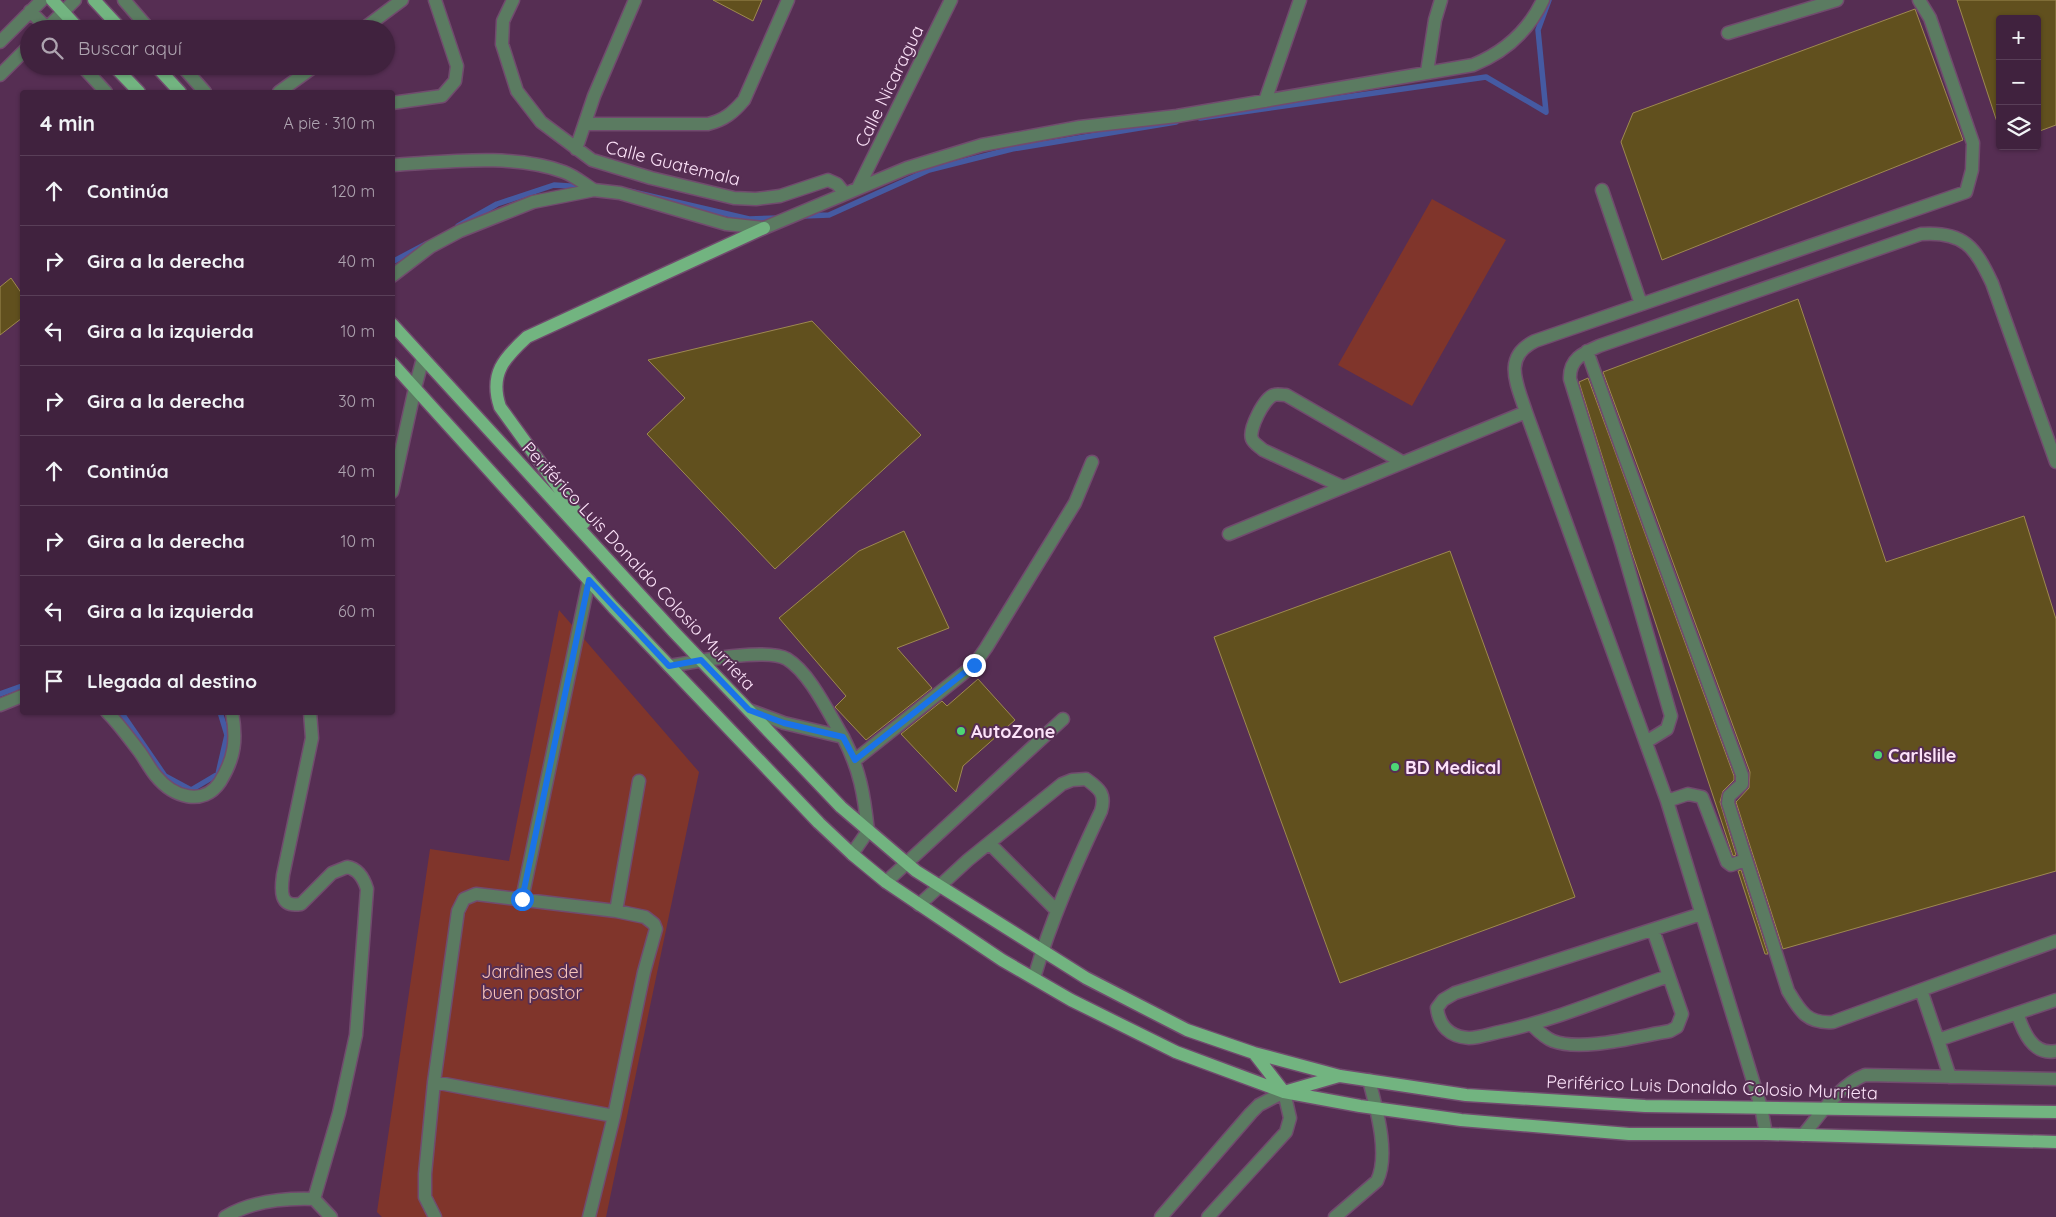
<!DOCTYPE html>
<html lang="es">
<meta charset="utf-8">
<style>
body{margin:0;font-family:Quicksand,sans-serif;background:#4b2f49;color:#f1f3f6}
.controls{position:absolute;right:15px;top:15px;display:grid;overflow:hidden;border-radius:5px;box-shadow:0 1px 4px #0004}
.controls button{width:45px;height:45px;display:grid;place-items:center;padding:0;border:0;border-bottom:1px solid #593f58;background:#40223e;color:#f1f3f6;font:25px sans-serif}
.stop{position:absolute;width:15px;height:15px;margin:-11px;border:4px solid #1a73e8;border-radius:50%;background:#fff}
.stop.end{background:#1a73e8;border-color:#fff;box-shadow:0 1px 5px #0008}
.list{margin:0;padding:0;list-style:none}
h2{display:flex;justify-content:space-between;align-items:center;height:65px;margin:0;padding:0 20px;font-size:21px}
h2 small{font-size:16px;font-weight:400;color:#aea4b0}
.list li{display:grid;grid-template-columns:32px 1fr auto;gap:15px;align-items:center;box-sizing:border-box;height:70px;padding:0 20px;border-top:1px solid #593f58}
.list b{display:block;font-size:19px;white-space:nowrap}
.list em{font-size:16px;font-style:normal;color:#aea4b0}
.icon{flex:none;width:28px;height:28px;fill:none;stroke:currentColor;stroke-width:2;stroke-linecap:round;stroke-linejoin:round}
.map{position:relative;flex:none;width:2056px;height:1217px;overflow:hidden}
.search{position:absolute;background:#40223e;box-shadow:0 1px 4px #0004;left:20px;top:20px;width:375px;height:55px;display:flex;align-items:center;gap:12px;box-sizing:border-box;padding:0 18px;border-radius:28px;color:#aea4b0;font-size:19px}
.panel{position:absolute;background:#40223e;box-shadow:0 1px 4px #0004;left:20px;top:90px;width:375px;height:625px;border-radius:5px}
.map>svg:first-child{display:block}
.green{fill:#80352b}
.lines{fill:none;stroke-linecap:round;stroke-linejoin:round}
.stream{stroke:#455aa2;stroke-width:5.5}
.building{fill:#61501e;stroke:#9e8950}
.minor-casing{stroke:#714b6e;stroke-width:15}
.major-casing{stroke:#714b6e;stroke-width:15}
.minor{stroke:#5b7b61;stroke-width:12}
.major{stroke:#72b480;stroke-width:12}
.route{stroke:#1a73e8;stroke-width:6}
.poi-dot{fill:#4dd676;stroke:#562e53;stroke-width:2}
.labels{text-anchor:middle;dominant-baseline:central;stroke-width:4;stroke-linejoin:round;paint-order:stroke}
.street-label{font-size:18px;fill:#fce2f9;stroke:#562e53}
.poi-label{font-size:18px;font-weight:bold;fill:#fce2f9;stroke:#562e53;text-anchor:start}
.park-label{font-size:18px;fill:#f6c3ba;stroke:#562e53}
</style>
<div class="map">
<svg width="2056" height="1217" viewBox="0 0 2056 1217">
<rect width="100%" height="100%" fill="#562e53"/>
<path class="green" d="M1432 199 1506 240 1412 406 1338 365Z
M559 610 699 772 606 1217H382L377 1212 430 849 509 861Z"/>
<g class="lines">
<path class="stream" d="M1200 118 1486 77 1546 112 1538 30 1549 0
M629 191 749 219 779 218
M803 216 829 215 929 170 1012 149 1176 122
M458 226 497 204 554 185 585 187
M392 262 426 244
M0 694 22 686
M121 712 165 776 191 790 218 774 227 735 220 712"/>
</g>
<path class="building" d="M713 0H762L753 21Z
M1957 0H2056V125L2037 132V19H2000V121L1997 122Z
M1915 9 1963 140 1662 260 1621 142 1633 113Z
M11 278 22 294V318L0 335V287Z
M1798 299 1886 562 2024 516 2056 619V871L1783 949 1736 802 1749 788 1750 772 1603 372Z
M812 321 921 435 775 569 647 434 685 398 648 360Z
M1588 378 1734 776V780L1723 791 1720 802 1736 855 1733 856 1631 549 1579 382Z
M904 531 949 628 897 648 932 688 866 740 835 707 846 696 779 618 859 551Z
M1450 551 1575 897 1340 983 1214 637Z
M978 679 1015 720 963 766 956 792 901 734 942 701 947 706Z
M1741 870 1768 954H1765L1738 871Z"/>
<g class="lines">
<g class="minor-casing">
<path id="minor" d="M124 0 149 29
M513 0 503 21 502 44 517 91 541 122 592 160 651 178 734 198 756 199 780 196 828 180 837 184 845 194
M30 11 48 29
M46 29 75 0
M363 29 402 0
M1728 33 1837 0
M0 42 42 0
M82 66 106 92
M182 66 205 92
M1427 72 1435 20 1441 0
M0 75 29 46
M279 92 315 66
M1265 101 1300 0
M392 103 442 96 455 81 457 66 435 0
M585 124H708C724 120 733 113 744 100L788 0
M576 149 594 96 635 0
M392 165C446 162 513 153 564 172 575 176 584 184 594 190
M858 188 951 0
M1602 190 1641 304
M392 276 430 247 460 231 533 202 594 190 620 193 726 224 764 228 907 168 982 145 1080 127 1177 116 1473 65C1505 52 1528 32 1543 0
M1587 351 1622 449 1742 775V784L1729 796 1728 803 1788 991C1800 1011 1807 1024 1833 1022L2056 941
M1343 487 1263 450C1260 447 1254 444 1252 439 1248 430 1264 398 1274 395 1277 394 1282 395 1286 395L1402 462
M392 492 415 388 423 358
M1229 534 1526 412
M669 666C693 662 767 647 787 659 810 673 829 714 843 737
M0 705 22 696
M749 710 784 723 843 737C860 770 864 794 868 831L852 854
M107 712C119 724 129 738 139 751 145 759 150 769 156 776 173 797 203 807 220 782 235 758 237 739 232 712
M310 712 312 738 283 875C281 890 279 908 301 904L332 873 347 867C359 869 364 879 367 889L356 1035 339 1113 314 1199
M1646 742 1667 729 1671 716 1621 543 1570 379C1569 359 1583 353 1599 346L1921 234C1964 231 1975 247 1992 283L2056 462
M855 760 974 665 986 648 1075 503 1092 462
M1667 801 1688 794 1702 797 1727 862 1731 865 1745 860
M989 843 1057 911
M886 882 1063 719
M522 899 589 580
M919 905 968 860 1062 784 1072 780 1086 779C1100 789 1106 794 1101 811 1075 866 1051 920 1034 978
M616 911 639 781
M1669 976C1612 995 1557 1020 1499 1032 1490 1034 1478 1038 1469 1038 1450 1037 1439 1026 1437 1008L1443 1000 1455 993 1701 914
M1921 990 1938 1040 2056 1000
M2017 1013C2023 1031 2033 1056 2056 1051
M1532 1025C1538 1031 1545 1038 1553 1041 1582 1052 1639 1036 1670 1031L1677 1027 1682 1014 1653 930
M1938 1040 1950 1077
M434 1082 614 1116
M1766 1134 1761 1107 1667 801 1526 412C1517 384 1502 357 1535 341L1966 192 1972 170 1973 143 1930 18 1919 0
M1803 1135C1820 1115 1839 1085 1865 1075L2056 1079
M225 1217C251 1201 284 1198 314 1199L331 1217
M435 1217 425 1197V1174L434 1082 458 911 464 899 476 894 616 911 645 917 654 924 656 929 644 972 614 1116 589 1217
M1161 1217 1251 1113 1259 1105 1284 1092 1290 1118 1286 1132 1208 1217
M1335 1217 1377 1181C1390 1154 1376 1108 1369 1080"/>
</g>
<g class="major-casing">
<path id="major" d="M52 0 79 29
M94 0 121 29
M114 66 139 92
M156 66 180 92
M392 324 674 632 841 807 916 871 1086 978 1187 1030 1254 1053 1340 1076 1466 1095 1645 1106 2056 1112
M392 363 613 607 819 823 852 854 886 882 1002 960 1071 1000 1176 1052 1284 1092 1360 1106 1461 1120 1629 1134H1766L2056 1142
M584 523 500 407C489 374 504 358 527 337L764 228
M1254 1053 1284 1092 1339 1076"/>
</g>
<use href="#minor" class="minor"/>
<use href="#major" class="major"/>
</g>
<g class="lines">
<path class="route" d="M522 899 589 580 669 666 701 660 749 710 784 723 843 737 855 760 974 665"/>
</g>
<g class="poi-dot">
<circle cx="961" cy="731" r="5"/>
<circle cx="1878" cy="755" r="5"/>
<circle cx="1395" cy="767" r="5"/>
</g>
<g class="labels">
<g class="street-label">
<text transform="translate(889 86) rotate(-64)">Calle Nicaragua</text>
<text transform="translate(673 163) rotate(14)">Calle Guatemala</text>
<text transform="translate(639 566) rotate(47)">Periférico Luis Donaldo Colosio Murrieta</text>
<text transform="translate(1712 1087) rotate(2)">Periférico Luis Donaldo Colosio Murrieta</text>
</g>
<g class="poi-label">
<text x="971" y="731">AutoZone</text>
<text x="1888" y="755">Carlslile</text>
<text x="1405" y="767">BD Medical</text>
</g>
<g class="park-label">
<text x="532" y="971">Jardines del<tspan x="532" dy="21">buen pastor</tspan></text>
</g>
</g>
</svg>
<div class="controls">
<button>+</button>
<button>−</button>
<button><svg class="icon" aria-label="layers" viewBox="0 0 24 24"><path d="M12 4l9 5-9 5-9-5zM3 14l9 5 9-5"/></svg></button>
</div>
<div class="stop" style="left:522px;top:899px"></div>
<div class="stop end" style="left:974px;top:665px"></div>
<div class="search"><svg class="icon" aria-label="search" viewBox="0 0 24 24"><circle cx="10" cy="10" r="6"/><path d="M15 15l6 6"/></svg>Buscar aquí</div>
<section class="panel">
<h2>4 min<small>A pie · 310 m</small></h2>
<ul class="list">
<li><svg class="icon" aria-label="ahead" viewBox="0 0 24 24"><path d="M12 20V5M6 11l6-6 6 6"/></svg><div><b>Continúa</b></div><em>120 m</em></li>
<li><svg class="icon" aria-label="right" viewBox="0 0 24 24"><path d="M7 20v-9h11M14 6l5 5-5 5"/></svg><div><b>Gira a la derecha</b></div><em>40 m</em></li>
<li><svg class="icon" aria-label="left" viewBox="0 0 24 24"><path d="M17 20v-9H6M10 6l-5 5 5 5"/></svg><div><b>Gira a la izquierda</b></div><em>10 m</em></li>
<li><svg class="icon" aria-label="right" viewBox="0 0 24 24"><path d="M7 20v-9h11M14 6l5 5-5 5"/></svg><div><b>Gira a la derecha</b></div><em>30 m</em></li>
<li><svg class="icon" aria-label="ahead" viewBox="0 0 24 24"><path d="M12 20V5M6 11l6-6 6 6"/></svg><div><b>Continúa</b></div><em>40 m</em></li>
<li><svg class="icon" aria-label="right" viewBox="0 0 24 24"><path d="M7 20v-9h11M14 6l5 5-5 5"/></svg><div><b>Gira a la derecha</b></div><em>10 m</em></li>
<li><svg class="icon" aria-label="left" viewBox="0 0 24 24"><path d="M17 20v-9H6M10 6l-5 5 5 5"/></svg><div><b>Gira a la izquierda</b></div><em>60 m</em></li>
<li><svg class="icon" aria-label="arrive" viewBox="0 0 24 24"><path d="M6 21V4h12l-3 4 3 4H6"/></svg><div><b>Llegada al destino</b></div></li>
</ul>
</section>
</div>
